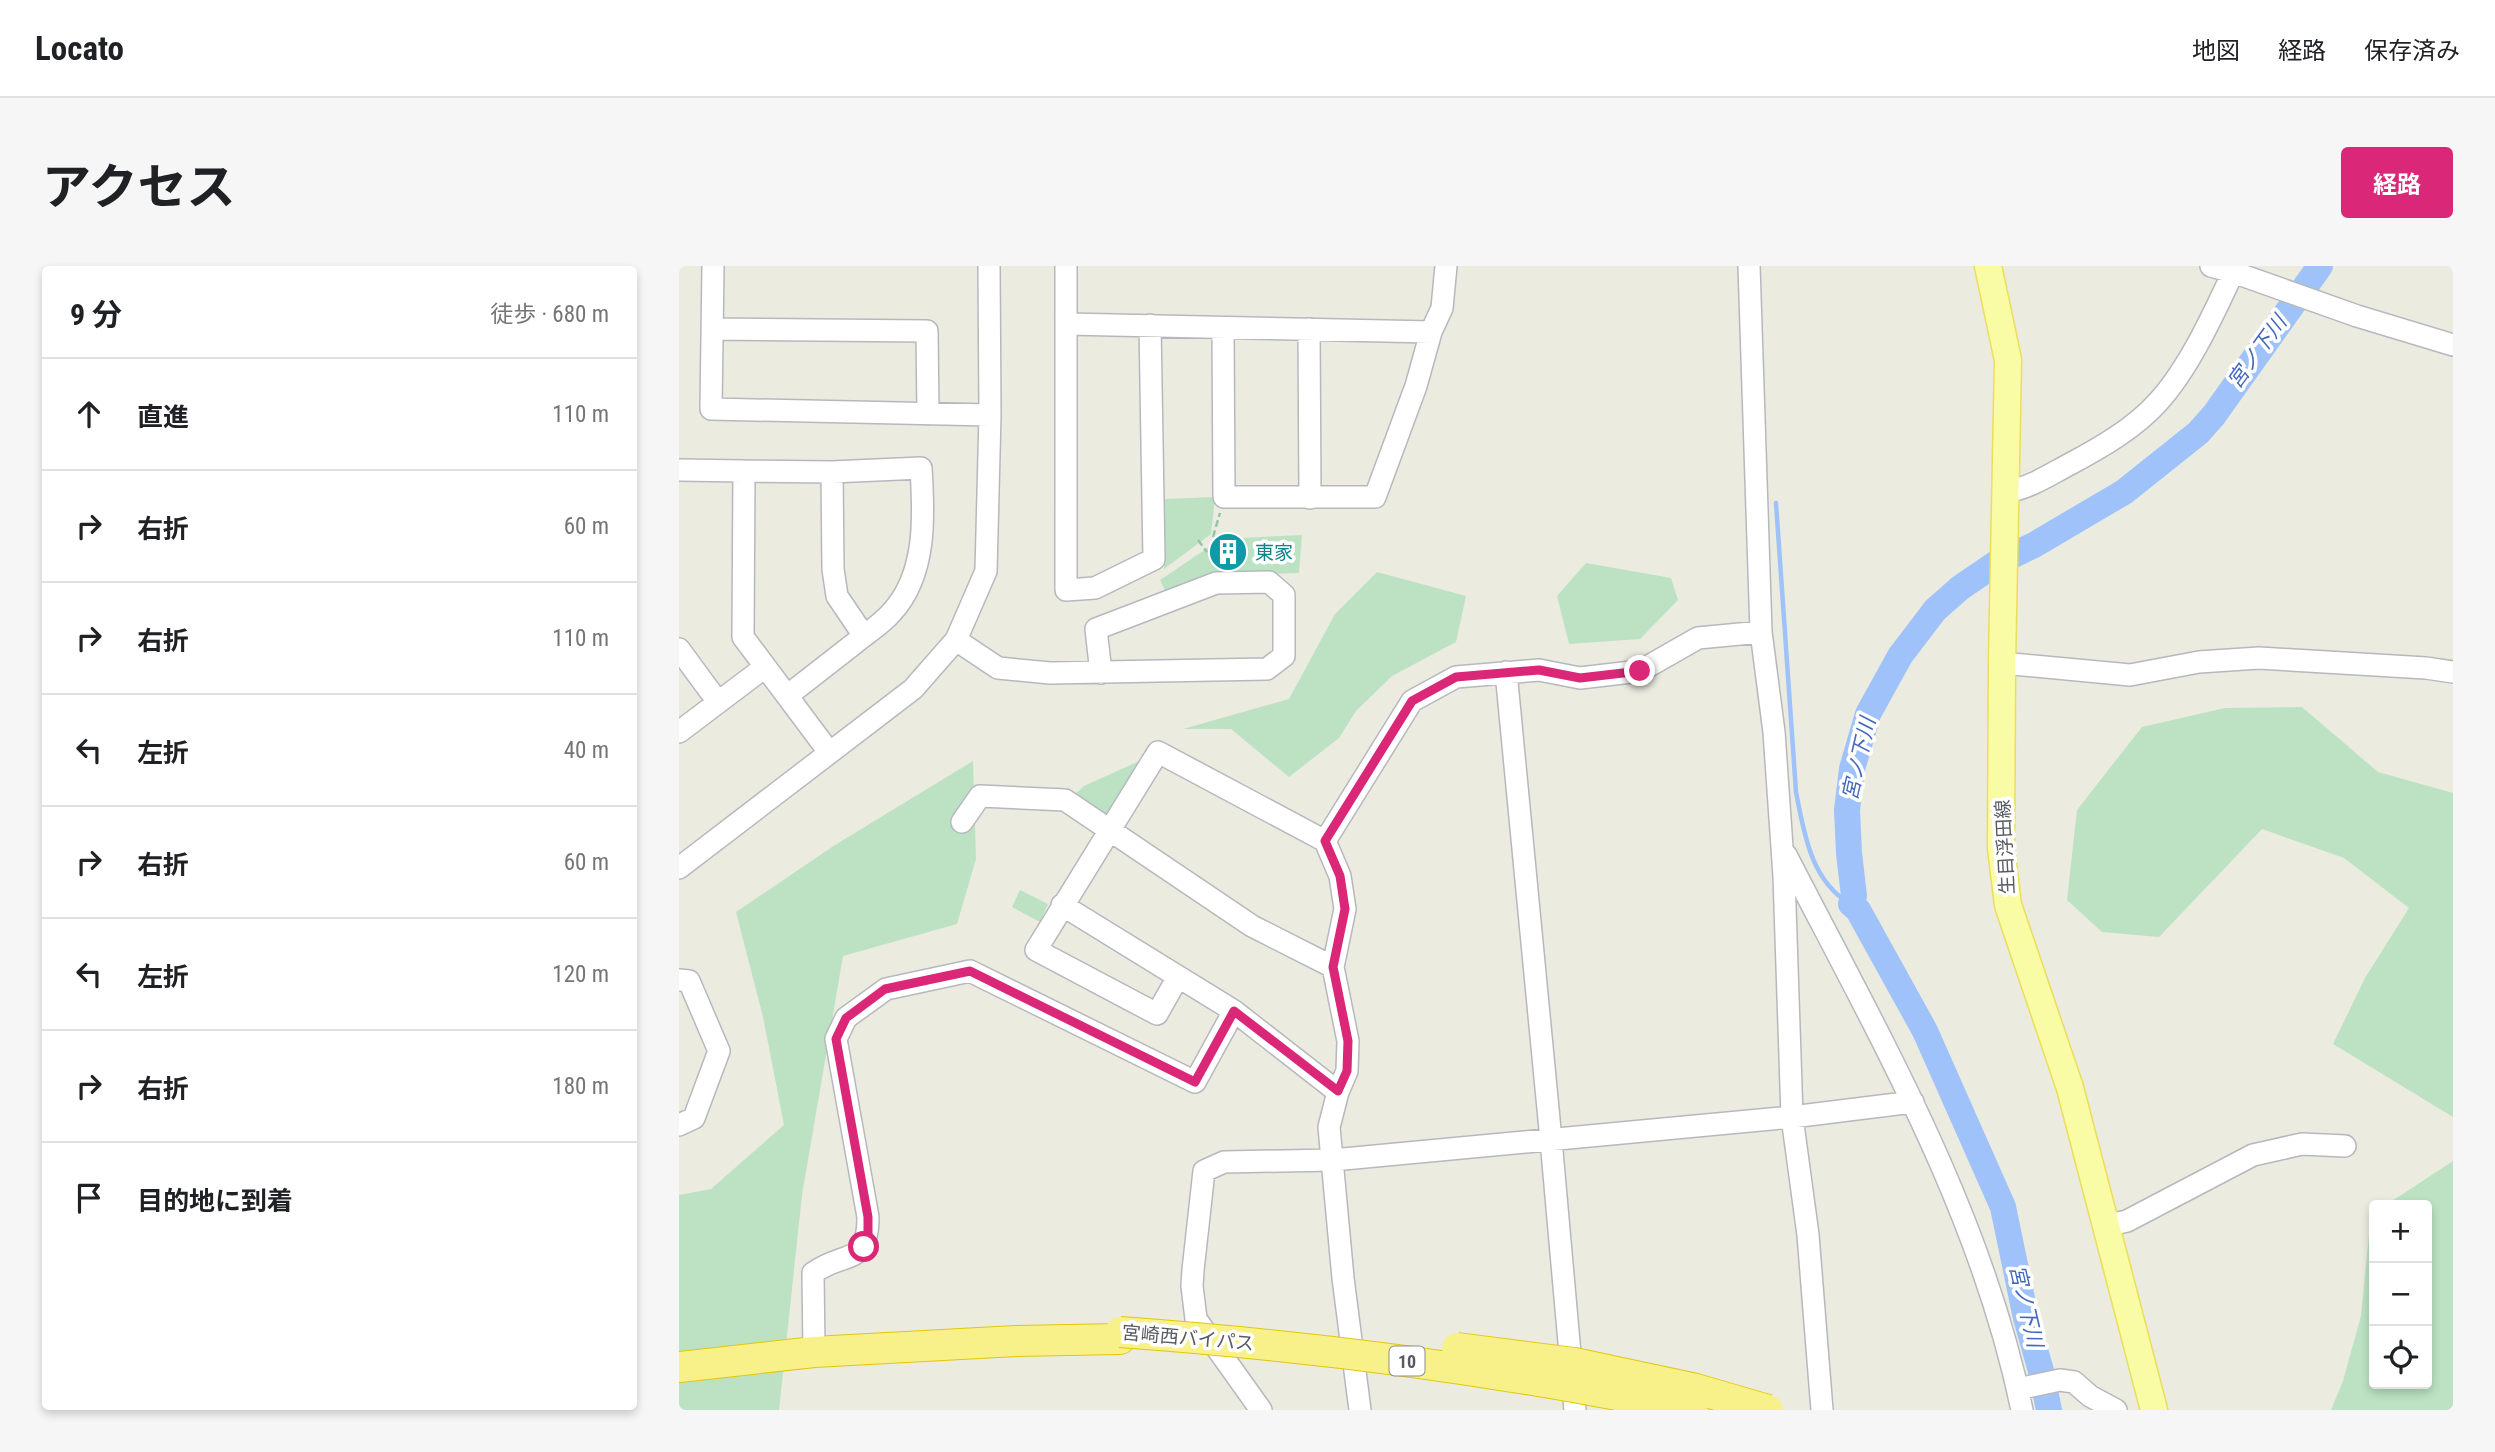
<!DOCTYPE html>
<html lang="ja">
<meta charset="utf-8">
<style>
body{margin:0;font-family:"Roboto Condensed","Noto Sans JP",sans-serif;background:#f6f6f6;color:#202124}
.controls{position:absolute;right:21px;bottom:21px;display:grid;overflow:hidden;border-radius:7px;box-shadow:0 4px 10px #0003}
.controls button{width:63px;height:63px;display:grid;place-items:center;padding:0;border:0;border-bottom:2px solid #e0e0e0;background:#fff;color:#202124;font:35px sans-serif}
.stop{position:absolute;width:21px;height:21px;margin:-16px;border:5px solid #db2777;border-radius:50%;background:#fff}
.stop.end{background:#db2777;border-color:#fff;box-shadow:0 2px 7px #0008}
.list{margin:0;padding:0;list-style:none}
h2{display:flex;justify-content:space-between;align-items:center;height:91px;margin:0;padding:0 28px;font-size:30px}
h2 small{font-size:23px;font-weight:400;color:#757577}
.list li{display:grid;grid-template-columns:46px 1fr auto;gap:21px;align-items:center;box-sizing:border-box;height:112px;padding:0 28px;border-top:2px solid #e0e0e0}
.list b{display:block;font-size:26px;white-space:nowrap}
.list em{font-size:23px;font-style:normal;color:#757577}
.icon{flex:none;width:38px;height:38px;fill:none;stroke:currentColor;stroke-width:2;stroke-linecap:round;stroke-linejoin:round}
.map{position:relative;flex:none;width:1774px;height:1144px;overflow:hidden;border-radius:7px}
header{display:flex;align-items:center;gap:42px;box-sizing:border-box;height:98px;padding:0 35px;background:#fff;border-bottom:2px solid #e0e0e0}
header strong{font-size:33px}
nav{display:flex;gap:38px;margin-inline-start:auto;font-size:24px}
.intro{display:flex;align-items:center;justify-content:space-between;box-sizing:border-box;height:168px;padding:0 42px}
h1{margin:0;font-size:49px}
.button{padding:18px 32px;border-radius:7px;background:#db2777;color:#fff;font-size:24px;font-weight:700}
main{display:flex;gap:42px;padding:0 42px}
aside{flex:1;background:#fff;border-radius:7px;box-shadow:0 4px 10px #0003}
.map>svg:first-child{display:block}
.green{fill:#bce2c3}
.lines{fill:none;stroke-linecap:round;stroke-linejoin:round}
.stream{stroke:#9fc2fb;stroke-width:4.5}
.river{stroke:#9fc2fb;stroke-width:26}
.minor-casing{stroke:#b7b8be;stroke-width:24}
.major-casing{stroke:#ebde59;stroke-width:29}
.highway-casing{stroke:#e2c709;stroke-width:32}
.path{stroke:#96c3ab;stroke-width:2.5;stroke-dasharray:7 3.5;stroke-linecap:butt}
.minor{stroke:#fff;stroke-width:21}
.major{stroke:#f9fca4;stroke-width:26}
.highway{stroke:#f8f189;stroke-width:30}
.highway-bridge-casing{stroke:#e2c709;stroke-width:32;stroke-linecap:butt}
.highway-bridge{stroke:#f8f189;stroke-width:30}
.route{stroke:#db2777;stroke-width:9}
.labels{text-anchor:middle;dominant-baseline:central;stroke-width:7;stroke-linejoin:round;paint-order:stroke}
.shield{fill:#fff;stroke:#8a8c90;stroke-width:2}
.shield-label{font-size:18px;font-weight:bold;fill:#585a60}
.culture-label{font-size:19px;fill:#0d838f;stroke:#fff;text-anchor:start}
.street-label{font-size:19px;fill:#585a60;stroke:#fff}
.water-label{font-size:21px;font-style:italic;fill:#4468bd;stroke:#fff}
</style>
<header>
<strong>Locato</strong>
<nav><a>地図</a><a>経路</a><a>保存済み</a></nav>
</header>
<div class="intro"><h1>アクセス</h1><a class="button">経路</a></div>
<main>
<aside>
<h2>9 分<small>徒歩 · 680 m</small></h2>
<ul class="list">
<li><svg class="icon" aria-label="ahead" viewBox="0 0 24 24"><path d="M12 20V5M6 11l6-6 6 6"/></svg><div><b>直進</b></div><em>110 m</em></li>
<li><svg class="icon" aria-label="right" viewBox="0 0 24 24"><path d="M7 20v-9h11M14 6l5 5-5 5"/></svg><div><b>右折</b></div><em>60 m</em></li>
<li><svg class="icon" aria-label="right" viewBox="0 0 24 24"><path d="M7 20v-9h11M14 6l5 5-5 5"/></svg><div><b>右折</b></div><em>110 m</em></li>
<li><svg class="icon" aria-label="left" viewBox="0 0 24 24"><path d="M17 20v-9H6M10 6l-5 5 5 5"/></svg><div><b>左折</b></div><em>40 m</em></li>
<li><svg class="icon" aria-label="right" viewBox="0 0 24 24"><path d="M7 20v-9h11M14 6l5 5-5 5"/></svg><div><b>右折</b></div><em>60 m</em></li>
<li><svg class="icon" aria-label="left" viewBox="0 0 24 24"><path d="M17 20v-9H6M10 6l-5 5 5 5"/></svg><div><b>左折</b></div><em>120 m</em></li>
<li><svg class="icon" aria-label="right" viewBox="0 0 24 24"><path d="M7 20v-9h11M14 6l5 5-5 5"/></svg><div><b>右折</b></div><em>180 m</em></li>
<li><svg class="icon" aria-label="arrive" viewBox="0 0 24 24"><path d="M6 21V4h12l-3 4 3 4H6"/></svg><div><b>目的地に到着</b></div></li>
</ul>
</aside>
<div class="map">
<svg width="1774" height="1144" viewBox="0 0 1774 1144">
<rect width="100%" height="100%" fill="#ebebe0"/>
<path class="green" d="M536 231 532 268 485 303V233Z
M623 269 620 307 536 310 487 327 481 314 542 273Z
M907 297 992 312 999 334 961 373 890 378 878 330Z
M698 306 787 330 777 376 713 410 677 445 660 472 610 511 552 463H504L610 433 656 348Z
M1623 441 1699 506 1774 527V851L1654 778 1686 712 1730 642 1665 592 1583 563 1480 671 1423 666 1388 634 1398 544 1463 461 1546 442Z
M467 492 428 554 395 529 405 520Z
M294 495 297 593 278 658 164 690 123 929 100 1144H0V929L32 923 105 859 84 751 57 646 156 579Z
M341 624 369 638 361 656 333 641Z
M1774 895V1144H1652L1664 1115 1682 1050 1692 949 1695 947V1118H1748V939H1707Z"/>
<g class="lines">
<path class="stream" d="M1097 237 1117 526C1125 567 1132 616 1172 638"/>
<path class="river" d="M1370 1144 1362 1105 1347 1052 1324 941 1246 765 1179 644 1172 638 1175 630 1170 587 1168 544 1173 503 1189 448 1221 390 1256 344 1281 322 1316 298 1355 279 1445 226 1519 167 1535 149 1641 0"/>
<g class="minor-casing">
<path id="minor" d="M34 0 32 143 311 149
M387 0V324L416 322 475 293 471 59
M1070 0 1082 366 1095 466 1105 610 1113 851 1129 969 1143 1144
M1532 0 1554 6 1678 50 1774 79
M388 58 752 66
M33 63 248 65 249 148
M544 63 545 231H696L737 120 752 66 763 42 767 0
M630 63 631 232
M0 204 65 205
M153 206 154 303 158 330 185 370
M1327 226C1351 222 1370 209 1391 198 1421 182 1456 162 1479 136 1511 101 1537 43 1557 0
M277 374 319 402 371 407 588 403 605 390V329L590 316 537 317 417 363 422 407
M0 383 39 436
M1323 397 1451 409 1520 396 1580 392 1747 402 1774 406
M827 406 872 874 896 1144
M108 430C131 412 153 395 176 377 188 367 203 358 213 346 248 308 245 249 242 202L153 206 65 205 64 371 150 486
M0 466 86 401
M283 556 301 530 386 534 573 660 654 701
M646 575 733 435 777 411 860 404 901 412 961 405 1019 372 1082 366
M1107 589C1199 768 1302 945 1343 1144
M0 602 234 423 277 374 307 305 311 149 310 0
M383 639 555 745 659 826
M499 711 478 748 357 684 479 486 646 575 661 610 666 643 654 701 669 775 668 805 659 826 650 861 664 1012 681 1144
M0 714 10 715 40 785 15 852 0 859
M1426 960 1448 955 1574 889 1623 878 1666 880
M135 1086 134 1007C166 984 189 1001 189 951L157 773 167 752 207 723 291 705 516 816 555 745
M1339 1123 1381 1114 1395 1116 1411 1130 1437 1144
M582 1144 517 1053 513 1020 514 1004 525 905 545 896 654 894 1113 851 1234 836"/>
</g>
<g class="major-casing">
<path id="major" d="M1309 0 1329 94 1323 397 1322 582 1329 639 1391 822 1475 1144"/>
</g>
<g class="highway-casing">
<path id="highway" d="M0 1101 135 1086 337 1075 441 1073"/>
</g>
<path class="path" d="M534 271 541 247
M519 274 528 286"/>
<use href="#minor" class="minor"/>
<use href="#major" class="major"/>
<use href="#highway" class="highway"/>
<g class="highway-bridge-casing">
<path id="highway-bridge" d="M441 1066C633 1080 824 1104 1013 1144
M778 1082 895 1097 1017 1123 1089 1144"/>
</g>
<use href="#highway-bridge" class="highway-bridge"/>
</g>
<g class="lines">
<path class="route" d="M185 981 189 972V951L157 773 167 752 206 723 291 705 516 816 555 745 659 825 668 805 669 775 654 701 666 643 661 610 646 575 733 435 777 411 860 404 901 412 961 405"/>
</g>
<defs>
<g id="building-disc" transform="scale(2.0125)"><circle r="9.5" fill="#0f9aa8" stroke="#fff"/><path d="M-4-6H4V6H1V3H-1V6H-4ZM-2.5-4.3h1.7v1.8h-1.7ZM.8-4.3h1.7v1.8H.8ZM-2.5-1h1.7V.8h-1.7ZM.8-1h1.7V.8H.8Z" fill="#fff"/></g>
</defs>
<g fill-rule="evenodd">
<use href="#building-disc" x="549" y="286"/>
</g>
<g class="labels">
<rect class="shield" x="710.5" y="1080.5" width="35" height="29" rx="5"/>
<g class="shield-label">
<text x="728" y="1095">10</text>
</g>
<g class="culture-label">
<text x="576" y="286">東家</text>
</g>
<g class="street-label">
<text transform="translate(1326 581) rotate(-93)">生目浮田線</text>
<text transform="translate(509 1072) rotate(5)">宮崎西バイパス</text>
</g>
<g class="water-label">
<text transform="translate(1578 86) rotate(-54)">宮ノ下川</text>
<text transform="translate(1180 493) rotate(-77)">宮ノ下川</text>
<text transform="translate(1347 1040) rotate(77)">宮ノ下川</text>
</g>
</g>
</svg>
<div class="controls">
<button>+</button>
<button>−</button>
<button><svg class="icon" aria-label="locate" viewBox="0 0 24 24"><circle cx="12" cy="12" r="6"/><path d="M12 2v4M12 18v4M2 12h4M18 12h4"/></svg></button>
</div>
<div class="stop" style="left:185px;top:981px"></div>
<div class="stop end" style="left:961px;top:405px"></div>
</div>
</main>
